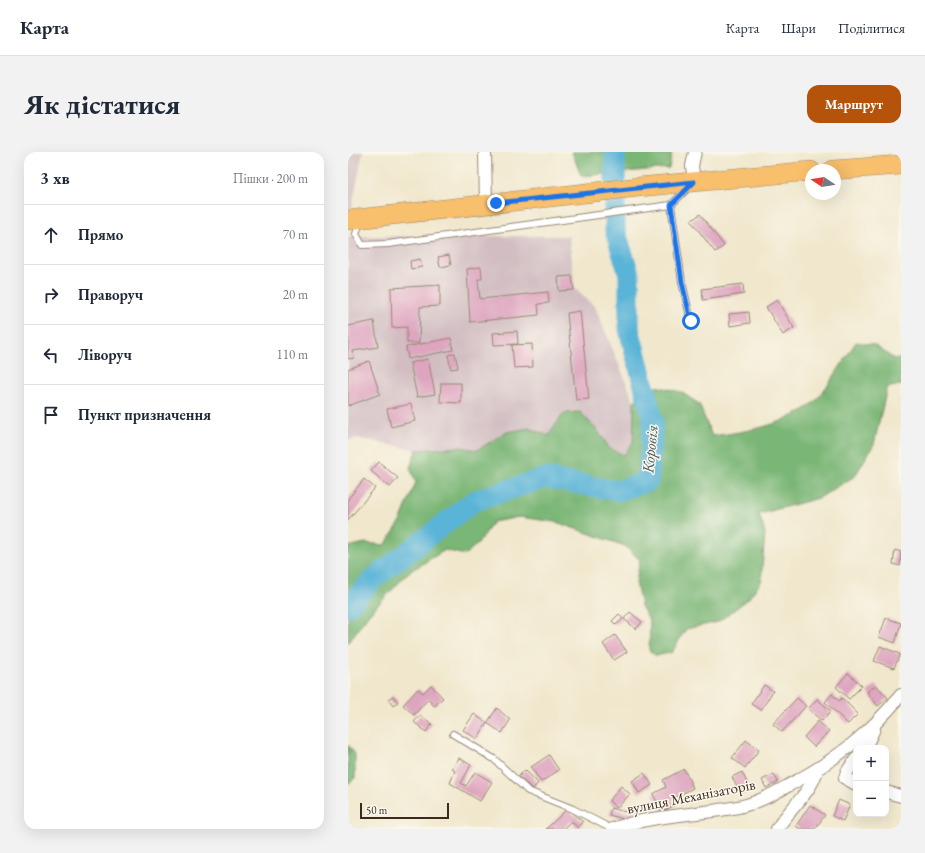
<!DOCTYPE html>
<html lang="uk">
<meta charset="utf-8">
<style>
body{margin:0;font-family:"EB Garamond",serif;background:#f2f2f3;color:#1f2937}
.controls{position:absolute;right:12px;bottom:12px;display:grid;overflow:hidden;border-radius:8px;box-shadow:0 4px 16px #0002}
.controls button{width:36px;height:36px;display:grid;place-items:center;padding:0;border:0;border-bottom:1px solid #e0e1e3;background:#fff;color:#1f2937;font:20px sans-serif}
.compass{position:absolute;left:457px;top:12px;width:36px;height:36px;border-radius:50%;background:#fff;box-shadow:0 4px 16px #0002;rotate:282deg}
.scale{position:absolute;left:12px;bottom:10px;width:89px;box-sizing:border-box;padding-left:4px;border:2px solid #3b2a1e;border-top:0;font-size:11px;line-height:14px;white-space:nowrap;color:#3b2a1e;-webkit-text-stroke:3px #fbf7ec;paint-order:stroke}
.stop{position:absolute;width:12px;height:12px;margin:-9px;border:3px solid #1a73e8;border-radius:50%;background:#fff}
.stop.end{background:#1a73e8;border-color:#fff;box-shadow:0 1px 4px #0008}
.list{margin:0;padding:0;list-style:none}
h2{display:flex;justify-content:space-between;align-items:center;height:52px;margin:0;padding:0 16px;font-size:17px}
h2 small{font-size:13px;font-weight:400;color:#747a83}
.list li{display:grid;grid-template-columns:26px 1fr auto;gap:12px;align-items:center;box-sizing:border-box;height:60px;padding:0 16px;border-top:1px solid #e0e1e3}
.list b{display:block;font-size:15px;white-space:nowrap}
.list em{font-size:13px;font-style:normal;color:#747a83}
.icon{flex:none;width:22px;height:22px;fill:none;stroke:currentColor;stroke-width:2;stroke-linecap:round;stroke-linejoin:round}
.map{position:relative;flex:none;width:553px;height:677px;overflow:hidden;border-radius:12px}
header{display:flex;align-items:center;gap:24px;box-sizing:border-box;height:56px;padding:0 20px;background:#fff;border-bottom:1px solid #e0e1e3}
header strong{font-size:19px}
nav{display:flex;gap:22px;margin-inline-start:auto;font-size:14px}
.intro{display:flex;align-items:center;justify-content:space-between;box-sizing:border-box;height:96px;padding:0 24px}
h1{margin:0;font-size:28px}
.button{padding:10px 18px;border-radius:12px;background:#b45309;color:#fff;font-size:14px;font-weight:700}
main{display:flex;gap:24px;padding:0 24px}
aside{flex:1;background:#fff;border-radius:12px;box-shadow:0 4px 16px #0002}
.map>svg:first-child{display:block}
.industrial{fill:#d2bec2}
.forest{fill:#7ab676;stroke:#5a704a}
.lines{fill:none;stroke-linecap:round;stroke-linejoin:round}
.river{stroke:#5ab4d7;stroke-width:21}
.building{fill:#dea5bf}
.service-casing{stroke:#968875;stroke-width:8}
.minor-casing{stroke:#968875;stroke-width:14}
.primary-casing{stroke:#968875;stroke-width:20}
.service{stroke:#fff;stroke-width:6}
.minor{stroke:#fff;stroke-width:12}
.primary{stroke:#f8bf6c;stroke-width:19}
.route{stroke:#1a73e8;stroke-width:5}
.labels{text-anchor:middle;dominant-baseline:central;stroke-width:3;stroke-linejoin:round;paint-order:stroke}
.street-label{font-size:15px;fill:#3b2a1e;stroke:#fbf7ec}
.water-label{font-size:16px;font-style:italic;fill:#465a5f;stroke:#fbf7ec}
</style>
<header>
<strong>Карта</strong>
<nav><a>Карта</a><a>Шари</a><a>Поділитися</a></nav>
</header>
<div class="intro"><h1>Як дістатися</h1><a class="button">Маршрут</a></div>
<main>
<aside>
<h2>3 хв<small>Пішки · 200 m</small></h2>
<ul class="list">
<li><svg class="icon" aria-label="ahead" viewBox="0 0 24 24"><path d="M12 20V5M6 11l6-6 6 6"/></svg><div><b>Прямо</b></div><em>70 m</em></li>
<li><svg class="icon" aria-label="right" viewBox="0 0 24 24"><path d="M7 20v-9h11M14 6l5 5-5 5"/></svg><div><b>Праворуч</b></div><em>20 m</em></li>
<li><svg class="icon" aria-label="left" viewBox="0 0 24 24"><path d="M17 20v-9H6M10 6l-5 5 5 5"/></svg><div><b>Ліворуч</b></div><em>110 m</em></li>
<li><svg class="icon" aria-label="arrive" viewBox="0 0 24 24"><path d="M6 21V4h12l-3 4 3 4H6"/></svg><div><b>Пункт призначення</b></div></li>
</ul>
</aside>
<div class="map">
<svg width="553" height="677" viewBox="0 0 553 677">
<rect width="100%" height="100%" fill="#fbf7ec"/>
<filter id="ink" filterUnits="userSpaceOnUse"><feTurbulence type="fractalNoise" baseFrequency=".025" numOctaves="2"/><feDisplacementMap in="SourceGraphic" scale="8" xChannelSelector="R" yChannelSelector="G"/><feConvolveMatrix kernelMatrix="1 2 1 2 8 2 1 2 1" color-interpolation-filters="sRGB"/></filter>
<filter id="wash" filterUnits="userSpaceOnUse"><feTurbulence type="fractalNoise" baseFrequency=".012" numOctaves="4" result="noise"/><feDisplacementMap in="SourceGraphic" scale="16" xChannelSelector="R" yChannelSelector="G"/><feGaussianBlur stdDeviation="0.9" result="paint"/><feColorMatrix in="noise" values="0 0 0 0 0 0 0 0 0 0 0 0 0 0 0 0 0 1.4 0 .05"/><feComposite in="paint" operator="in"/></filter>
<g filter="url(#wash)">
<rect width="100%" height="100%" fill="#f0e7cc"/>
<path class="industrial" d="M0 0H15L0 75Z
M0 84H221L227 137 247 155 286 249 285 290 276 303 262 297 249 278 216 261 200 284 181 276 159 280 129 298 112 295 68 298 9 286 0 288Z"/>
<path class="forest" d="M224 0H324L321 16 233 24Z
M508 190 526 193 546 207H553V234L551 233 539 236 526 292 507 324 471 346 411 362 417 381 413 430 400 447 370 470 338 477 324 500 308 504 301 498 302 470 293 454 288 430 292 408 277 394 208 370 171 365 145 370 133 388 117 403 97 398 61 420 20 463 0 491V395L17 391 37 393 51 372 68 330 62 316 68 298 112 295 129 298 159 280 181 276 200 284 216 261 232 260 249 278 262 297 276 303 285 290 286 249 308 234 333 240 351 252 364 284C397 280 447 272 470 246 484 229 496 208 508 190Z
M0 593 7 602V626L0 632Z"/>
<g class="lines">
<path class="river" d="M0 454 25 427 126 349 197 326 270 339 300 329 305 268 281 177V122L267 78V0"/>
</g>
<g id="blocks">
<path class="building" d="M352 62 376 94 367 100 343 69Z
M101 103 103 113 92 115 90 105Z
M72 107 74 115 63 117 62 109Z
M133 115 134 127H130L132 147 200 140 201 151 190 152 191 163 122 170 119 117Z
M224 124 226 138 211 139 210 125Z
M395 132 396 142 355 148 354 137Z
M92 133V154L72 155 71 191H59V175L44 176 43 136Z
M429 148 446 176 435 183 418 155Z
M232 159 241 247 228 248 219 161Z
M401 160 402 171 382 174 381 162Z
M26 169 30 195 5 199 6 206 0 207V174Z
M169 179 170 192 146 193 145 181Z
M103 186 105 198 60 207 58 195Z
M184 192 185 215 166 216 164 193Z
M107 201 110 216 103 217 100 203Z
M80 207 87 242 69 245 62 211Z
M21 209 32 242 0 254V217Z
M93 231H113V251L92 250Z
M63 252 67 269 43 275 39 257Z
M31 310 50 326 42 335 23 319Z
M16 327 27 336 0 368V347Z
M547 398 553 400 552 414 545 412Z
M282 460 294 470 288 477 276 467Z
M271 462 275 467 268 473 264 469Z
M538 466 553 471 547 491 531 485Z
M267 483 279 500 266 508 255 492Z
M532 494 552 502 546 516 526 509Z
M500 521 514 534 501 547 488 535Z
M83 533 95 546 86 554 80 547 66 563 55 553 70 537 75 541Z
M416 533 425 539 413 558 403 552Z
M528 533 540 546 530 554 519 540Z
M484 542 491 549 494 546 510 562 500 572 477 550Z
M45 544 50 550 45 554 40 547Z
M449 546 458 554 434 580 425 572Z
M469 547 483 559 474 569 460 557Z
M149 556 162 568 154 581 139 571Z
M126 562 139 571 129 587 115 578Z
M72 563 84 572 78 580 66 570Z
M470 569 481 579 466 595 456 585Z
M398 588 411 598 397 616 384 606Z
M201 603 211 618 193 630 183 615Z
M111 606 123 613 113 631 118 634 127 620 144 630 132 649 102 631 107 619 104 617Z
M336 617 345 636 324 647 327 653 314 660 305 642 318 635 315 628Z
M177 618 190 631 185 637 170 625Z
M394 620 402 637 392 641 384 625Z
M296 621 304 633 291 641 284 629Z
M426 622 430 630 418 636 414 628Z
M273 634 282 642 269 656 261 649Z
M491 648 502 653 495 669 484 664Z
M462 653 477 663 467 677H452L448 674Z
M263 656 278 660 287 659 288 665 276 667 261 663Z
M219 657 235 670 230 676 223 669 215 677H198Z"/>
</g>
</g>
<g filter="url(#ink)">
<use href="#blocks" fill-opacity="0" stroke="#968875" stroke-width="1"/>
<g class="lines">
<g class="service-casing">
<path id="service" d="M323 53 334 130 343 169
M12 70 8 82 14 93 40 92 323 53 342 34
M105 582 146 607 180 639 225 657 264 677"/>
</g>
<g class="minor-casing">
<path id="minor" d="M137 0 138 52
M346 30 344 14 347 0
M517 596 526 577
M508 607 499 620 497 626 508 632
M538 640 553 644
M264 677C304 663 348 663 390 655 410 651 427 641 445 631 489 607 521 582 553 543
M429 677C441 657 463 641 469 618"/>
</g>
<g class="primary-casing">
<path id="primary" d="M485 18 553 13
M0 68 291 35 463 19"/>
</g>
<use href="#service" class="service"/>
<use href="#minor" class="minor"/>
<use href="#primary" class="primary"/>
</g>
</g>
<g class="lines" filter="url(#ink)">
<path class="route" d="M148 51 346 30 323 53 334 130 343 169"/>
</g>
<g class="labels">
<g class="street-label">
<text transform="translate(343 644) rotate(-11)">вулиця Механізаторів</text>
</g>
<g class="water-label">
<text transform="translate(302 297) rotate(-85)">Коровія</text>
</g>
</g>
</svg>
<div class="controls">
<button>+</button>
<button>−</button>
</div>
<svg class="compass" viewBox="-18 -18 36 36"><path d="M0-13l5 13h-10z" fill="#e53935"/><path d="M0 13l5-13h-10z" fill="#747a83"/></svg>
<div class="scale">50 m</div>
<div class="stop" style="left:343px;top:169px"></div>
<div class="stop end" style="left:148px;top:51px"></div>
</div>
</main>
